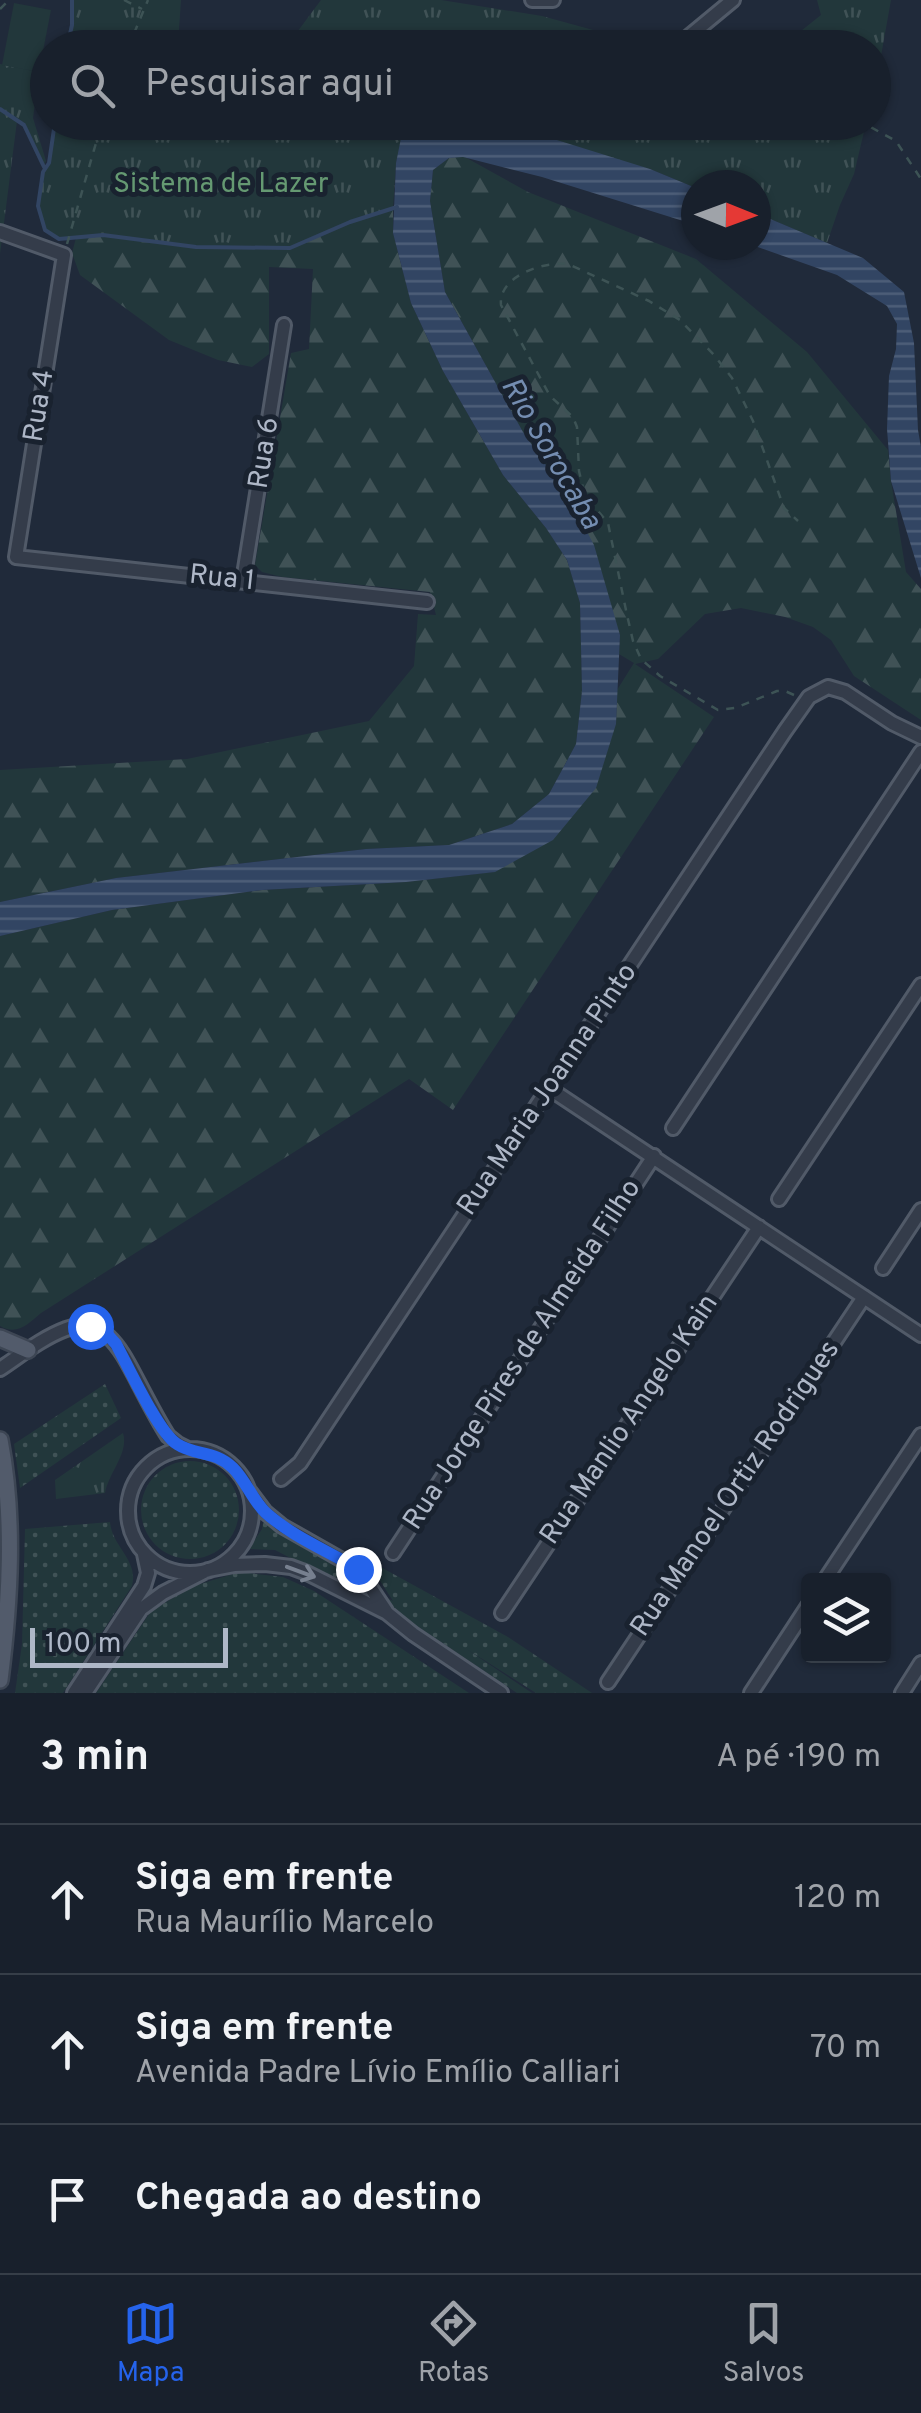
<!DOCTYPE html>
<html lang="pt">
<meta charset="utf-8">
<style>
body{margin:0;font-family:Overpass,sans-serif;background:#252d38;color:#f1f3f6}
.controls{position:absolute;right:30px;bottom:30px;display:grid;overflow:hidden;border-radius:10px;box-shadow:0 2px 8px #0004}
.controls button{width:90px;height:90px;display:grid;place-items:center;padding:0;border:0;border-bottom:2px solid #363e48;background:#18202c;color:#f1f3f6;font:50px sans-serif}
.compass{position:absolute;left:681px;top:170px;width:90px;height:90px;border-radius:50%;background:#18202c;box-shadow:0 2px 8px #0004;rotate:91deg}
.scale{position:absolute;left:30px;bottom:25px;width:198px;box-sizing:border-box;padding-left:10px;border:5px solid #aeb7c7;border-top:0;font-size:28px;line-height:35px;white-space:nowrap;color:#aeb7c7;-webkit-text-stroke:8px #19222f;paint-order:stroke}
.stop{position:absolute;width:30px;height:30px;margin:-22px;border:8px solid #2563eb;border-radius:50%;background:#fff}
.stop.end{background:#2563eb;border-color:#fff;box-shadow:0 2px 10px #0008}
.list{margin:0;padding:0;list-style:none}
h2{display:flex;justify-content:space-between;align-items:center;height:130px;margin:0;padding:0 40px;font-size:42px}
h2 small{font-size:32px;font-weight:400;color:#9fa3a9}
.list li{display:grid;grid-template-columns:65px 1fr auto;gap:30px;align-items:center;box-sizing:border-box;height:150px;padding:0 40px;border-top:2px solid #363e48}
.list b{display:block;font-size:38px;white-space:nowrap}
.list p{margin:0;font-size:32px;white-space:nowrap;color:#9fa3a9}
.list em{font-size:32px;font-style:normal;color:#9fa3a9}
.icon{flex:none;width:55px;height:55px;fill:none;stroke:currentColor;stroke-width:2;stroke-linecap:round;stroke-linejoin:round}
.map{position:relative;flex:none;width:921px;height:1693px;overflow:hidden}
.search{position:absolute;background:#18202c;box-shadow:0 2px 8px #0004;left:30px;right:30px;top:30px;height:110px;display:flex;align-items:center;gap:25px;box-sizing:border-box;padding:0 35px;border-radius:55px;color:#9fa3a9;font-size:38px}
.sheet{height:580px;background:#18202c}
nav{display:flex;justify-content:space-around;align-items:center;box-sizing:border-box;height:140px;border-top:2px solid #363e48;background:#18202c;font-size:28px;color:#9fa3a9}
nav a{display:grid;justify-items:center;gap:5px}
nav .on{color:#2563eb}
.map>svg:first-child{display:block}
.grass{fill:url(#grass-dots)}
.forest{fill:url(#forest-firs)}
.park{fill:url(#park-tufts)}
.garden{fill:#22373b}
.water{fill:url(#water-rules)}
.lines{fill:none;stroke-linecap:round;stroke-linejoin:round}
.stream{stroke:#324563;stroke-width:4}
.minor-casing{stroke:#515a68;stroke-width:18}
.major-casing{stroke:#3d4654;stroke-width:20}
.path{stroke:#3d5355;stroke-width:2.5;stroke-dasharray:8 8;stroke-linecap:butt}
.minor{stroke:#343c4a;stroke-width:12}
.major{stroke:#525b6b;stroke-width:15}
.oneway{stroke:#77808f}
.route{stroke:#2563eb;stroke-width:12}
.labels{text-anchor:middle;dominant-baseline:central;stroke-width:10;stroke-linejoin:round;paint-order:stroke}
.park-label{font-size:28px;fill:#659972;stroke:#19222f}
.street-label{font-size:28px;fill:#aeb7c7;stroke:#19222f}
.water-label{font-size:30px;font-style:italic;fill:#748db1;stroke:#19222f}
</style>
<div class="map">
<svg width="921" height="1693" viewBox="0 0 921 1693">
<defs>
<pattern id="grass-dots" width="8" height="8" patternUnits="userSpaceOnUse" patternTransform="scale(2.5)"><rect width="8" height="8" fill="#22373b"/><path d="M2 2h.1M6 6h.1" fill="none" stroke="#405256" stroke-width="1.8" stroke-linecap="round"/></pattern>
<pattern id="forest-firs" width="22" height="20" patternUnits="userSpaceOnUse" patternTransform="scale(2.5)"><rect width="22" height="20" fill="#22373b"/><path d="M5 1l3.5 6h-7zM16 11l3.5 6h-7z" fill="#405256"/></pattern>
<pattern id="park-tufts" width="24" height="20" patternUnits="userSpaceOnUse" patternTransform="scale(2.5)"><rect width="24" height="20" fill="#22373b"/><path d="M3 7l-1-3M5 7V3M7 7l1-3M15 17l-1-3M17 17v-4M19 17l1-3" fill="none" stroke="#405256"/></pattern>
<pattern id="water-rules" width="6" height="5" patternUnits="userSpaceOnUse" patternTransform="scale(2.5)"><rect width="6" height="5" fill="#324563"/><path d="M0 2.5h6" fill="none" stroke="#4d5e78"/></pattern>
</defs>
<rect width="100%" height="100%" fill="#202a3a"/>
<path class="grass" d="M105 1384 121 1418 20 1488 14 1444Z
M141 1510a49 49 0 1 1 98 0a49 49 0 1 1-98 0Z
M264 1517 356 1574 363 1585 393 1601 366 1559 508 1637 592 1693H536L465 1648 532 1693H517L399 1614 275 1550 249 1549 262 1529Z
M110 1522C112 1547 139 1560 132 1586L63 1693H15L22 1644 25 1529Z
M240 1572 283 1577 314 1591 469 1693H96L151 1611 193 1586Z"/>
<path class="forest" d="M463 156 528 192 696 259 807 352 888 450 891 481 906 572 921 589V720L854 676 831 640 813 627 785 617 741 608 705 614 658 659 635 664 714 717 453 1110 409 1079 41 1313C28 1324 17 1336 0 1326V936L112 910 262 890 406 882 494 872 616 724 617 690 634 663 619 654 620 635 570 500 523 432 445 292 430 201 433 170 449 158Z
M393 208V233L411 303 443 371 503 475 546 528 567 560 580 603 582 691 576 744 549 794 512 824 449 845 366 849 116 878 0 902V770L187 759 369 721 414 666 418 614 436 615 430 592 282 577 262 572 255 565 291 353 309 349 313 269 269 267V354L252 367 218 360 169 340 80 275 72 253 76 238 103 235 196 247 290 248 350 222Z"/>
<path class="park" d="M72 0H181L178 44 198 47H67L72 25Z
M321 0H441L542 16 655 47H286Z
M817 0H891L874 95V48L781 47 821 15Z
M200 33 279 41V47H199Z
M0 64 39 72 33 118 46 161 44 165 24 125 17 121 0 254Z
M55 123H405L396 163 393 208 350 222 290 248 196 247 103 235 59 239 45 230 38 206 43 172 49 162Z
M441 123H866L854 174 840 205 827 243 756 213V185H696V188L650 169Z
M123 1433C129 1453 109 1472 105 1493L56 1499 55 1480Z"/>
<path class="garden" d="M14 3 51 10 39 72 2 65Z"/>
<path class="water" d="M404 123H446L483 131 544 136 650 169 696 188V225L542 177 463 157 449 158 433 170 430 201 445 292 523 432 570 500 594 545 620 635 616 724 596 788 553 840 495 872 406 882 262 890 112 910 0 936V902L116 878 366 849 449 845 512 824 549 794 576 744 582 691 580 603 567 560 546 528 503 475 443 371 411 303 393 233 396 163Z
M756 213 863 258 904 292 914 343 918 430 921 447V578L891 481 887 429 889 376 896 349 897 324 887 306 837 275 752 245H756Z"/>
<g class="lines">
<path class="stream" d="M67 48 72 25V0
M0 109 24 125 44 167
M55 122 49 163 43 172 38 206 45 230 59 239 103 235 196 247 290 248 350 222 397 207"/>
<g class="minor-casing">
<path id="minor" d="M532 0H553
M675 48 733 0
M0 232 64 255 16 557 427 602
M243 581 284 325
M550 1089 921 1335
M673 1128 921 752
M779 1199 921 985
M883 1268 921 1210
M0 1369C21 1355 42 1338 66 1329 106 1314 123 1354 138 1382 148 1401 157 1419 168 1436L178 1444 188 1449
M128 1511a62 62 0 1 1 124 0a62 62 0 1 1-124 0Z
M281 1479 300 1463 785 731 809 697 828 687 845 692 892 723 921 737
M250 1492 265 1512 282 1526 358 1569 386 1611
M393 1553 654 1156
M825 1580 921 1435
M502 1613 759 1227
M608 1682 864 1297
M74 1693 144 1586 148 1573 144 1554
M85 1693 141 1609 163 1593 208 1570 234 1565 265 1564 291 1567 307 1573 387 1613 413 1634 501 1693
M751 1693 808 1606
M902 1693 921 1663"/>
</g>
<g class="major-casing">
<path id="major" d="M0 1338 28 1350
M0 1440C15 1518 10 1601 0 1680"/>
</g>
<path class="path" d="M124 0 142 9
M0 9 9 0
M128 48 148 0
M681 122 723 130 808 124H865L896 141 921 179
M67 244 102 122
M794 695 785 691H777L735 708 718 710 660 676 641 659 633 641 627 615 608 523 593 505 583 488 579 471 577 427 573 417 550 396 501 305C498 276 544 261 568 264L649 301 680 320 714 355 732 378 753 421 784 508 798 521"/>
<use href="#minor" class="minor"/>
<use href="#major" class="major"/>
</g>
<defs><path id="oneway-shaft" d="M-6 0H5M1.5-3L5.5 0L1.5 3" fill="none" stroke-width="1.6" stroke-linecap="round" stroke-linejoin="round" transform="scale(2.5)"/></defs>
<use class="oneway" href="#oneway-shaft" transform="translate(301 1572) rotate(20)"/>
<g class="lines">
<path class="route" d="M90 1326 107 1334 116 1344C128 1366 158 1432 177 1444 195 1456 215 1450 233 1468 246 1481 252 1499 265 1512 291 1536 328 1551 358 1569"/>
</g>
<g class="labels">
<g class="park-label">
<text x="221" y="185">Sistema de Lazer</text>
</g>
<g class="street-label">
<text transform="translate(40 406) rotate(-81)">Rua 4</text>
<text transform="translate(265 453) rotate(-81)">Rua 6</text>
<text transform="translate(222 579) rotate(6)">Rua 1</text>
<text transform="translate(548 1090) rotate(-56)">Rua Maria Joanna Pinto</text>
<text transform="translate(523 1355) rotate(-57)">Rua Jorge Pires de Almeida Filho</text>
<text transform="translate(630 1420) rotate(-56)">Rua Manlio Angelo Kain</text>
<text transform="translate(736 1489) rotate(-56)">Rua Manoel Ortiz Rodrigues</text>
</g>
<g class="water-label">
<text transform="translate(550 454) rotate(60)">Rio Sorocaba</text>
</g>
</g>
</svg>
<div class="controls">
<button><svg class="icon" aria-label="layers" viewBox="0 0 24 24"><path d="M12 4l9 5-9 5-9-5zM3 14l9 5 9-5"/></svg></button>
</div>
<svg class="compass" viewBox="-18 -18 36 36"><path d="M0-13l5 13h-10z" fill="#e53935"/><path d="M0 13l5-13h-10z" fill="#9fa3a9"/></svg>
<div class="scale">100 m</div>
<div class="stop" style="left:90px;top:1326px"></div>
<div class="stop end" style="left:358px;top:1569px"></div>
<div class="search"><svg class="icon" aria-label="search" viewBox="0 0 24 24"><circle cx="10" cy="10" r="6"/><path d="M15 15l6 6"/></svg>Pesquisar aqui</div>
</div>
<section class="sheet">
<h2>3 min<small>A pé · 190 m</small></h2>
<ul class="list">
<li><svg class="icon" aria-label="ahead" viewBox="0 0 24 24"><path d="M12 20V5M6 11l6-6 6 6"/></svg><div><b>Siga em frente</b><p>Rua Maurílio Marcelo</p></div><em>120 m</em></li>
<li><svg class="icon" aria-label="ahead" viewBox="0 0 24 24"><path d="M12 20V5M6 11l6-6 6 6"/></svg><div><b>Siga em frente</b><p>Avenida Padre Lívio Emílio Calliari</p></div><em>70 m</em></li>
<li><svg class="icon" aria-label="arrive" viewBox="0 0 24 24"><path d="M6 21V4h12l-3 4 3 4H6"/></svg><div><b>Chegada ao destino</b></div></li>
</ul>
</section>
<nav>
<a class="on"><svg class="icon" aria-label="map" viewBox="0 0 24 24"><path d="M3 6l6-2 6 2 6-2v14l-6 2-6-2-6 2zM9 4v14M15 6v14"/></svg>Mapa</a>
<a><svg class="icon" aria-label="directions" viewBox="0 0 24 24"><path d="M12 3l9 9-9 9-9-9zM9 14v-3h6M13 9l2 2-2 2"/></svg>Rotas</a>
<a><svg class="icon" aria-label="saved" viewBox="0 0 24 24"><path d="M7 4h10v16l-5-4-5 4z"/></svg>Salvos</a>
</nav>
